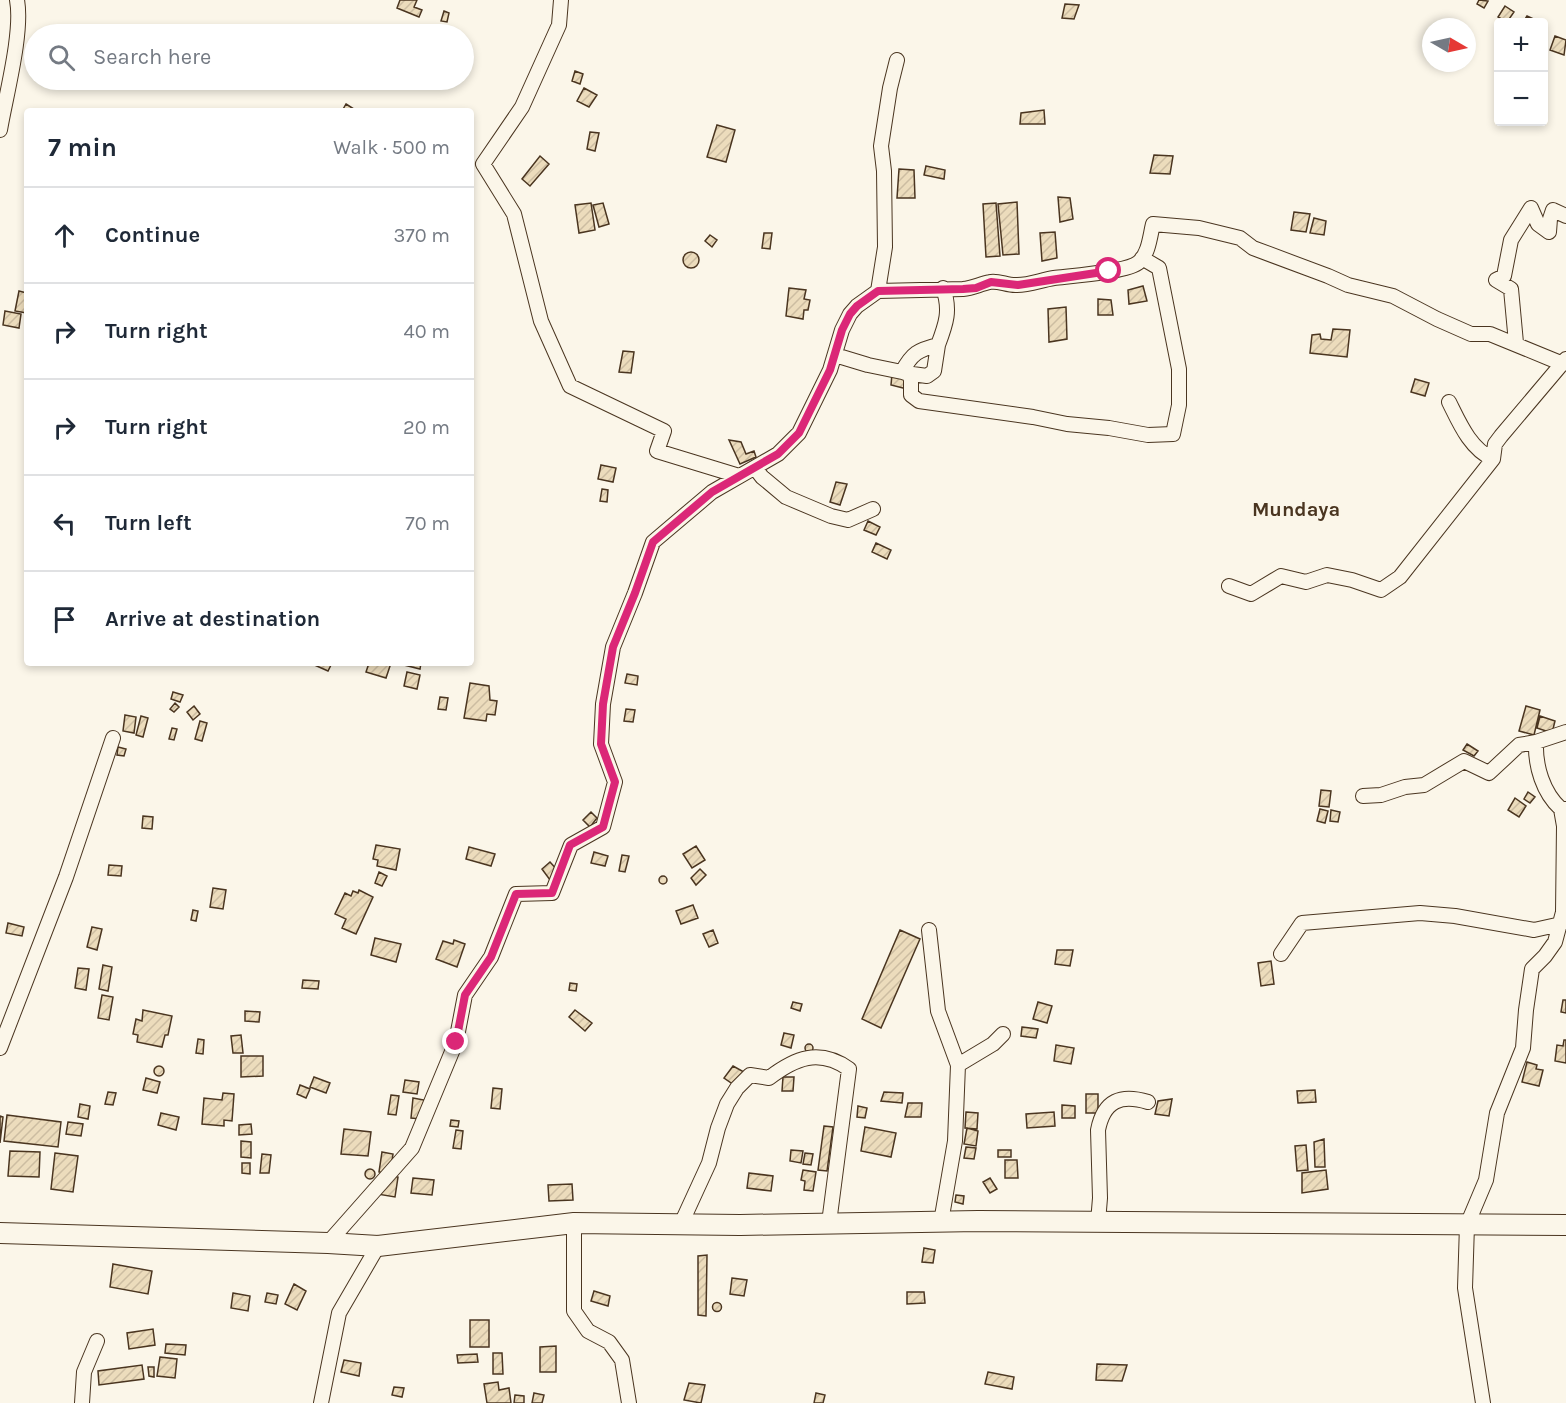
<!DOCTYPE html>
<meta charset="utf-8">
<style>
body{margin:0;font-family:Karla,sans-serif;background:#f2f2f3;color:#1f2937}
.controls{position:absolute;right:18px;top:18px;display:grid;overflow:hidden;border-radius:6px;box-shadow:0 3px 9px #0003}
.controls button{width:54px;height:54px;display:grid;place-items:center;padding:0;border:0;border-bottom:2px solid #e0e1e3;background:#fff;color:#1f2937;font:30px sans-serif}
.compass{position:absolute;left:1422px;top:18px;width:54px;height:54px;border-radius:50%;background:#fff;box-shadow:0 3px 9px #0003;rotate:99deg}
.stop{position:absolute;width:18px;height:18px;margin:-14px;border:4px solid #db2777;border-radius:50%;background:#fff}
.stop.end{background:#db2777;border-color:#fff;box-shadow:0 2px 6px #0008}
.list{margin:0;padding:0;list-style:none}
h2{display:flex;justify-content:space-between;align-items:center;height:78px;margin:0;padding:0 24px;font-size:26px}
h2 small{font-size:20px;font-weight:400;color:#747a83}
.list li{display:grid;grid-template-columns:39px 1fr auto;gap:18px;align-items:center;box-sizing:border-box;height:96px;padding:0 24px;border-top:2px solid #e0e1e3}
.list b{display:block;font-size:22px;white-space:nowrap}
.list em{font-size:20px;font-style:normal;color:#747a83}
.icon{flex:none;width:33px;height:33px;fill:none;stroke:currentColor;stroke-width:2;stroke-linecap:round;stroke-linejoin:round}
.map{position:relative;flex:none;width:1566px;height:1403px;overflow:hidden}
.search{position:absolute;background:#fff;box-shadow:0 3px 9px #0003;left:24px;top:24px;width:450px;height:66px;display:flex;align-items:center;gap:15px;box-sizing:border-box;padding:0 21px;border-radius:33px;color:#747a83;font-size:22px}
.panel{position:absolute;background:#fff;box-shadow:0 3px 9px #0003;left:24px;top:108px;width:450px;height:558px;border-radius:6px}
.map>svg:first-child{display:block}
.building{fill:url(#building-hatch);stroke:#4a3520;stroke-width:1.5}
.lines{fill:none;stroke-linecap:round;stroke-linejoin:round}
.street-casing{stroke:#4a3520;stroke-width:16}
.secondary-casing{stroke:#4a3520;stroke-width:22}
.street{stroke:#fbf6e9;stroke-width:14}
.secondary{stroke:#fbf6e9;stroke-width:20}
.route{stroke:#db2777;stroke-width:8}
.labels{text-anchor:middle;dominant-baseline:central;stroke-width:4.5;stroke-linejoin:round;paint-order:stroke}
.quarter-label{font-size:20px;font-weight:bold;fill:#4a3520;stroke:#fbf6e9}
</style>
<div class="map">
<svg width="1566" height="1403" viewBox="0 0 1566 1403">
<defs>
<pattern id="building-hatch" width="6" height="6" patternUnits="userSpaceOnUse" patternTransform="scale(1.5)"><rect width="6" height="6" fill="#ecdcbc"/><path d="M-1 1l2-2M0 6l6-6M5 7l2-2" fill="none" stroke="#ccbda1"/></pattern>
</defs>
<rect width="100%" height="100%" fill="#fbf6e9"/>
<path class="building" d="M400 0H417L414 7 422 10 419 17 397 8Z
M1479 0 1488 1 1484 8 1477 4Z
M1065 4 1079 5 1074 19 1062 18Z
M1505 6 1514 12 1507 22 1498 17Z
M444 11 449 13 447 22 441 21Z
M1527 16 1540 22H1523Z
M1555 36 1566 40 1564 55 1550 50Z
M575 71 583 74 580 84 572 81Z
M584 88 597 95 589 107 577 101Z
M346 104 357 111H342Z
M1044 110 1045 124H1020L1021 113Z
M717 125 735 130 726 162 707 157Z
M590 132 599 133 595 151 587 149Z
M1154 155 1173 156 1170 174 1150 173Z
M540 156 549 164 530 186 522 179Z
M926 166 945 170 944 179 924 175Z
M899 169 914 170 915 198H897Z
M1058 197 1070 198 1073 219 1060 222Z
M1017 202 1019 254 1003 255 998 204Z
M591 203 595 230 579 233 575 205Z
M603 203 609 224 599 227 593 205Z
M996 203 1000 256 986 257 983 204Z
M1294 212 1310 214 1306 232 1291 230Z
M1314 218 1326 221 1324 235 1310 233Z
M1055 232 1057 258 1042 261 1040 233Z
M764 233H772L770 249 762 248Z
M710 235 717 240 712 247 705 241Z
M683 260a8 8 0 1 1 16 0a8 8 0 1 1-16 0Z
M1143 286 1147 301 1129 304 1128 290Z
M789 288 806 290 804 299 810 300 808 310H804L803 319 786 316Z
M19 291 27 293V313L15 311Z
M1098 299 1111 300 1113 315H1098Z
M1066 307 1067 339 1049 342 1048 309Z
M5 311 21 314 19 328 3 325Z
M1333 329 1350 330 1347 357 1310 353 1312 335 1320 334 1321 339 1331 340Z
M623 351 634 352 631 373 619 372Z
M892 374 907 378V389L891 385Z
M1415 379 1429 383 1425 396 1411 392Z
M729 440 741 442 746 454 754 451 756 457 740 464Z
M601 465 616 468 613 482 598 479Z
M836 482 847 484 840 505 830 502Z
M602 489 608 490 607 502 600 501Z
M868 521 880 527 876 535 864 530Z
M876 543 891 550 887 559 872 552Z
M310 663H332L328 671Z
M369 663H391L386 678 366 672Z
M396 663H421L420 669Z
M407 672 420 675 417 689 404 686Z
M627 674 638 676 637 685 625 683Z
M470 683 489 686 490 700 497 701 495 715 487 714 486 721 464 718Z
M173 692 183 695 180 702 171 699Z
M440 697 448 698 446 710 438 709Z
M175 703 179 707 174 712 170 709Z
M194 706 200 714 193 720 187 712Z
M1526 706 1540 710 1534 735 1519 731Z
M626 709 635 710 633 722 624 721Z
M125 715 136 717 134 733 123 731Z
M141 716 148 718 143 737 136 735Z
M1540 716 1555 721 1552 733 1537 728Z
M200 721 207 723 202 741 195 739Z
M172 728 177 729 174 740 169 739Z
M1467 744 1478 751 1474 756 1463 750Z
M118 747 126 749 124 756 117 755Z
M1321 790 1331 791 1329 807 1319 806Z
M1528 792 1535 797 1530 803 1524 799Z
M1515 798 1526 806 1519 817 1508 810Z
M1320 809 1328 811 1325 823 1317 821Z
M1331 810 1340 812 1338 822 1330 821Z
M591 812 597 818 590 827 583 820Z
M143 816 153 817 152 829 142 828Z
M376 845 400 849 396 870 377 866 378 860 373 859Z
M696 846 705 860 692 868 683 854Z
M469 847 495 854 491 866 466 859Z
M594 852 608 856 605 866 591 863Z
M622 855 629 856 625 872 619 871Z
M550 862 559 872 550 880 542 869Z
M109 865 122 866 121 876 108 875Z
M700 869 706 875 696 885 691 878Z
M379 872 387 876 382 886 375 883Z
M659 880a4 4 0 1 1 8 0a4 4 0 1 1-8 0Z
M213 888 226 890 223 909 210 907Z
M359 890 373 897 356 934 342 928 346 919 335 914 345 893 351 896 353 891 358 893Z
M693 905 698 918 681 924 676 911Z
M193 910 198 911 196 921 191 920Z
M8 923 24 927 22 936 6 933Z
M92 927 102 929 97 950 87 947Z
M713 930 718 943 709 947 703 934Z
M900 930 920 939 881 1028 862 1019Z
M375 938 401 944 396 962 371 955Z
M454 940 465 944 457 967 436 959 443 941 453 944Z
M1057 950H1073L1070 966 1055 964Z
M1271 961 1274 984 1261 986 1258 963Z
M103 965 112 967 108 991 99 989Z
M78 968 89 969 86 990 75 988Z
M303 980 319 981 318 989 302 988Z
M570 983 577 984 576 991 569 990Z
M102 995 113 997 109 1020 98 1018Z
M1563 1000H1566V1013L1561 1012Z
M793 1002 802 1004 800 1011 791 1008Z
M1038 1002 1052 1006 1047 1023 1033 1019Z
M143 1010 172 1016 168 1035H165L162 1047 137 1042 138 1035 133 1034 136 1019 142 1021Z
M575 1010 592 1023 585 1031 569 1017Z
M245 1011 260 1012 259 1022 245 1021Z
M1022 1027 1038 1029 1036 1038 1021 1036Z
M784 1033 794 1035 791 1048 781 1045Z
M241 1035 243 1053H233L231 1036Z
M198 1039 204 1040 203 1054 196 1053Z
M1564 1040H1566V1063L1555 1061 1557 1045 1563 1046Z
M805 1048a4 4 0 1 1 8 0a4 4 0 1 1-8 0Z
M1056 1045 1074 1048 1071 1064 1054 1061Z
M241 1056H263V1076L241 1077Z
M1527 1062 1537 1065 1536 1069 1543 1070 1539 1086 1522 1082Z
M154 1071a5 5 0 1 1 10 0a5 5 0 1 1-10 0Z
M733 1066 744 1072 737 1087 724 1078Z
M314 1077 330 1083 326 1093 310 1087Z
M783 1077H794L793 1091H782Z
M146 1078 160 1082 157 1093 143 1090Z
M405 1080 419 1082 417 1094 403 1092Z
M300 1085 310 1089 306 1098 297 1094Z
M493 1088 502 1089 500 1109 491 1108Z
M1315 1090 1316 1102 1298 1103 1297 1091Z
M108 1092 116 1093 113 1105 105 1104Z
M884 1092 903 1093 902 1103 881 1101Z
M223 1093 234 1094 232 1121 224 1120V1126L202 1124 204 1098 222 1100Z
M1086 1094H1098V1113H1086Z
M391 1095 399 1096 396 1115 388 1114Z
M413 1098 424 1100 421 1119 411 1118Z
M1172 1099 1169 1116 1155 1114 1158 1101Z
M908 1103H922L921 1117H905Z
M80 1104 90 1106 88 1119 78 1117Z
M1062 1105 1075 1106V1118H1062Z
M858 1106 867 1108 865 1118 857 1117Z
M966 1112 978 1113 977 1129 965 1128Z
M1054 1112 1055 1126 1027 1128 1026 1114Z
M161 1113 179 1117 176 1130 158 1125Z
M7 1115 61 1122 58 1147 4 1141Z
M0 1116 3 1117 0 1143Z
M451 1120 459 1121 458 1127 450 1126Z
M68 1122 83 1124 81 1136 66 1134Z
M251 1124 252 1134 239 1135V1125Z
M824 1126 833 1127 827 1171 818 1170Z
M865 1127 896 1133 891 1157 861 1151Z
M967 1128 978 1131 976 1146 964 1144Z
M344 1129 371 1132 368 1156 341 1154Z
M456 1130 463 1131 461 1149 453 1148Z
M1324 1139 1325 1167H1315L1314 1142Z
M241 1141 251 1142V1158L241 1157Z
M1306 1145 1308 1170 1297 1171 1295 1146Z
M966 1147 976 1148 974 1159 964 1158Z
M791 1150 803 1151 801 1163 790 1161Z
M998 1150H1011V1157H998Z
M10 1151 40 1152 39 1177 8 1176Z
M382 1152 393 1154 390 1174 379 1172Z
M55 1153 78 1156 73 1192 51 1189Z
M805 1153 813 1154 811 1165 803 1164Z
M262 1154 271 1155 269 1173H260Z
M1005 1160H1017L1018 1178H1005Z
M242 1163H250V1174L242 1173Z
M365 1174a5 5 0 1 1 10 0a5 5 0 1 1-10 0Z
M803 1170 816 1172 813 1191 804 1190 805 1181 801 1180Z
M1326 1170 1328 1189 1302 1193V1173Z
M749 1173 773 1176 771 1191 747 1188Z
M380 1174 398 1177 395 1197 377 1194Z
M413 1178 434 1180 432 1195 411 1193Z
M990 1178 997 1189 990 1193 983 1182Z
M572 1184 573 1200 549 1201 548 1185Z
M956 1195 964 1196 963 1204 955 1202Z
M924 1248 935 1250 933 1263 922 1262Z
M707 1255 706 1316 698 1315V1256Z
M113 1264 152 1271 148 1294 110 1287Z
M732 1278 747 1280 744 1296 730 1294Z
M294 1284 306 1291 297 1310 285 1304Z
M594 1291 610 1296 608 1306 591 1301Z
M907 1292H924L925 1303 907 1304Z
M233 1293 250 1296 248 1311 231 1308Z
M267 1293 278 1295 276 1304 265 1302Z
M712.5 1307a4.5 4.5 0 1 1 9 0a4.5 4.5 0 1 1-9 0Z
M470 1320H489V1347H470Z
M153 1329 155 1345 129 1349 127 1333Z
M166 1344 186 1345 185 1355 165 1353Z
M556 1346V1372H540V1347Z
M493 1353H502L503 1374H493Z
M477 1354 478 1362 458 1363 457 1355Z
M160 1357 177 1359 175 1378 157 1376Z
M344 1360 361 1363 359 1376 341 1372Z
M1097 1364 1127 1365 1122 1381 1096 1380Z
M142 1365 144 1379 99 1385 98 1371Z
M148 1367H154V1377L149 1376Z
M988 1372 1014 1377 1012 1389 985 1384Z
M498 1382 499 1390 509 1388 511 1403H487L484 1384Z
M689 1383 705 1385 701 1403 684 1400Z
M394 1387 404 1388 402 1397 392 1395Z
M534 1393 544 1395 542 1403H532Z
M816 1393 825 1395 823 1403H814Z
M515 1395 524 1396V1403H514Z"/>
<g class="lines">
<g class="street-casing">
<path id="street" d="M561 0 559 25 522 107 483 164 514 214 541 321 570 386 664 431 657 451 739 476
M0 130C6 95 23 32 17 0
M878 291 885 247 884 171 881 146 890 88 897 60
M1516 343 1511 289 1496 280 1504 276 1511 240 1531 208 1538 224 1549 232 1550 219 1553 210 1566 216
M835 355 868 365 902 372C912 353 918 350 938 345 946 324 951 310 943 288
M905 373 927 376 934 371 938 345
M911 375V395L919 401 1033 417 1067 424 1109 428 1148 435 1173 434 1179 405V369L1159 268 1142 258
M1449 402C1459 422 1470 449 1493 459
M755 468 762 477 786 497 831 516 848 520 873 509
M1229 586 1251 594 1281 576 1306 582 1327 575 1352 580 1381 590 1400 577 1493 459 1495 444 1501 436 1566 359
M1566 732 1536 742C1535 766 1543 793 1561 809H1566
M1363 796 1381 795 1405 787 1424 785 1464 761 1489 773 1519 745 1536 742
M929 930 938 1011 958 1065 955 1141 941 1222
M1281 954 1302 923 1420 913 1455 916 1534 930 1561 924
M0 1048 66 877 113 738
M958 1065 993 1044 1003 1034
M1098 1222 1100 1198 1098 1130C1104 1100 1121 1094 1148 1102
M574 1223V1311L588 1331 609 1342 622 1360 629 1403
M681 1224 709 1163 718 1128 727 1104 737 1088 750 1075 769 1078C795 1058 819 1048 849 1069L829 1223
M328 1243 412 1148 456 1042 465 995 491 957 516 894 552 893 571 845 603 827 615 782 601 744 603 704 613 647 635 593 653 542 712 492 778 454 799 433 830 370 842 330 850 314 857 306 878 291 963 289C973 288 980 284 990 282 998 280 1008 286 1017 285 1030 285 1041 280 1054 278 1070 276 1129 272 1139 262 1149 253 1150 236 1153 224L1199 228 1240 238 1253 248 1328 276 1348 285 1393 296 1437 319 1471 334H1490L1563 364
M82 1403 84 1372 97 1341
M321 1403 339 1313 378 1246
M1483 1403 1465 1288 1467 1225 1486 1180 1497 1113 1523 1048 1526 1010 1532 969 1545 956 1555 942 1563 912 1564 826 1561 809"/>
</g>
<g class="secondary-casing">
<path id="secondary" d="M0 1233 328 1243 378 1246 574 1223 740 1225 978 1221 1566 1225"/>
</g>
<use href="#street" class="street"/>
<use href="#secondary" class="secondary"/>
</g>
<g class="lines">
<path class="route" d="M456 1042 465 995 491 957 516 894 552 893 570 845 603 827 615 782 601 744 603 704 613 647 635 593 653 542 712 492 778 454 799 433 830 370 842 330 850 314 857 306 878 291 963 289 976 288 991 282 1018 285 1109 271"/>
</g>
<g class="labels">
<g class="quarter-label">
<text x="1296" y="509">Mundaya</text>
</g>
</g>
</svg>
<div class="controls">
<button>+</button>
<button>−</button>
</div>
<svg class="compass" viewBox="-18 -18 36 36"><path d="M0-13l5 13h-10z" fill="#e53935"/><path d="M0 13l5-13h-10z" fill="#747a83"/></svg>
<div class="stop" style="left:1109px;top:271px"></div>
<div class="stop end" style="left:456px;top:1042px"></div>
<div class="search"><svg class="icon" aria-label="search" viewBox="0 0 24 24"><circle cx="10" cy="10" r="6"/><path d="M15 15l6 6"/></svg>Search here</div>
<section class="panel">
<h2>7 min<small>Walk · 500 m</small></h2>
<ul class="list">
<li><svg class="icon" aria-label="ahead" viewBox="0 0 24 24"><path d="M12 20V5M6 11l6-6 6 6"/></svg><div><b>Continue</b></div><em>370 m</em></li>
<li><svg class="icon" aria-label="right" viewBox="0 0 24 24"><path d="M7 20v-9h11M14 6l5 5-5 5"/></svg><div><b>Turn right</b></div><em>40 m</em></li>
<li><svg class="icon" aria-label="right" viewBox="0 0 24 24"><path d="M7 20v-9h11M14 6l5 5-5 5"/></svg><div><b>Turn right</b></div><em>20 m</em></li>
<li><svg class="icon" aria-label="left" viewBox="0 0 24 24"><path d="M17 20v-9H6M10 6l-5 5 5 5"/></svg><div><b>Turn left</b></div><em>70 m</em></li>
<li><svg class="icon" aria-label="arrive" viewBox="0 0 24 24"><path d="M6 21V4h12l-3 4 3 4H6"/></svg><div><b>Arrive at destination</b></div></li>
</ul>
</section>
</div>
